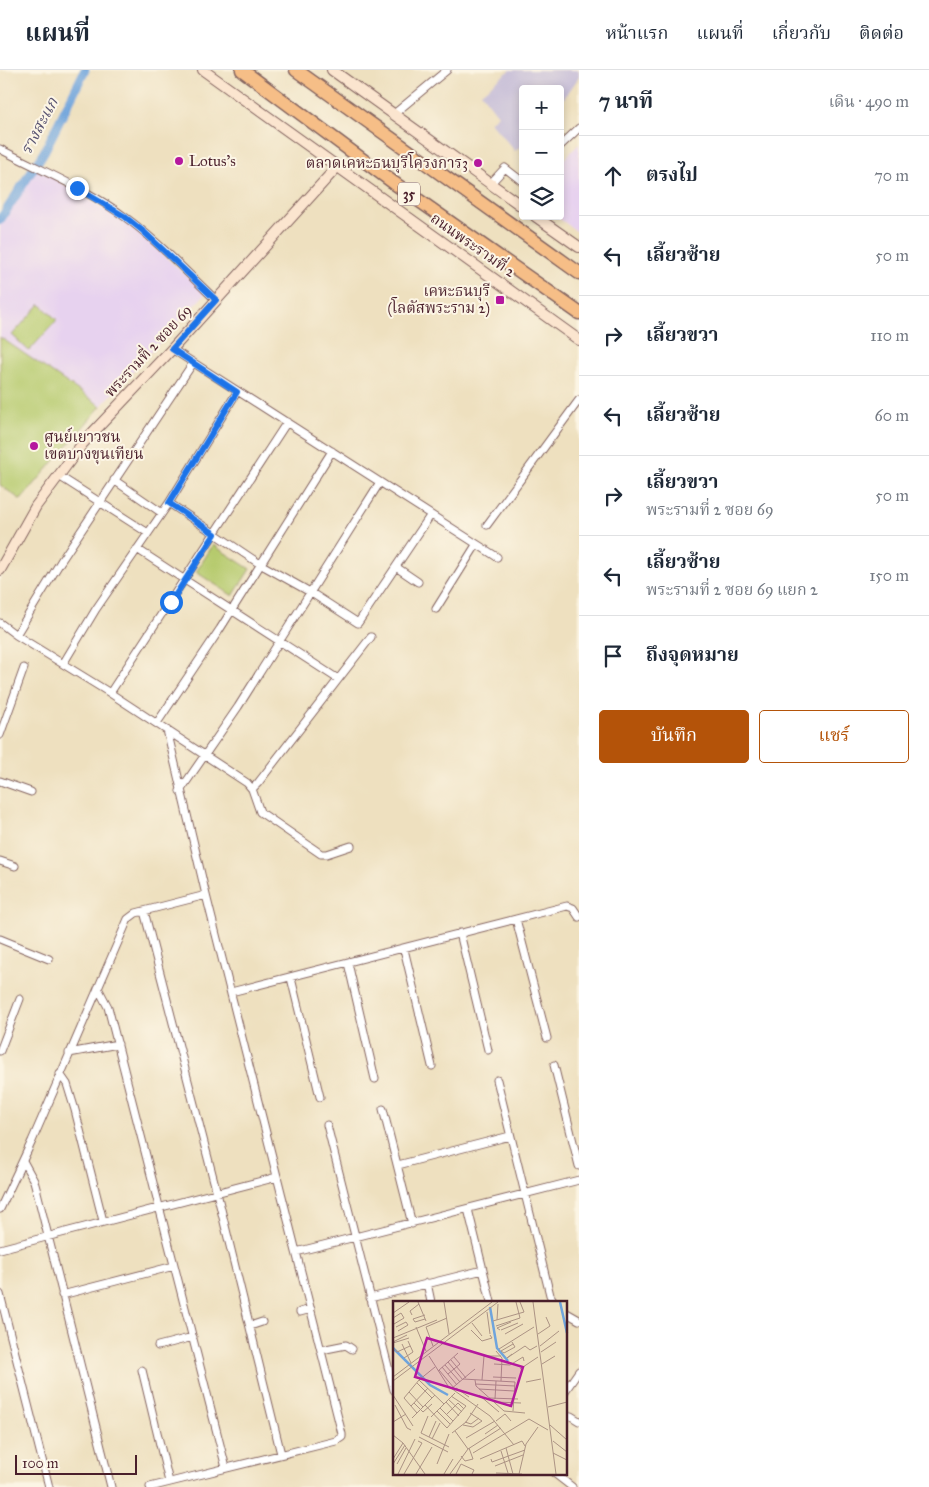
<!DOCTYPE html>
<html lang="th">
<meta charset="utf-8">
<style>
body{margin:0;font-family:"IM FELL Great Primer","Noto Serif Thai",serif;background:#f2f2f3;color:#1f2937}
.controls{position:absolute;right:15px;top:15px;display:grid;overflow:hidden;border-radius:5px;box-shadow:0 2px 8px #0003}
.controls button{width:45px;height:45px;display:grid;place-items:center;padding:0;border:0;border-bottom:1px solid #e0e1e3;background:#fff;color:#1f2937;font:25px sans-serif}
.scale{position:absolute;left:15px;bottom:12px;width:122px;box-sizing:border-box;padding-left:5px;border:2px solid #4a1f2b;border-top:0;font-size:14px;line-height:18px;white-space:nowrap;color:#4a1f2b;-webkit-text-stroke:4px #fcf5e5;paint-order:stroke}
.stop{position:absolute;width:15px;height:15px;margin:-11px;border:4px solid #1a73e8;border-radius:50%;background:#fff}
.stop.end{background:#1a73e8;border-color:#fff;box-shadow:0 1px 5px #0008}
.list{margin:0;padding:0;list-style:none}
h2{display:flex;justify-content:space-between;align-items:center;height:65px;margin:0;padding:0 20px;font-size:21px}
h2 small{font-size:16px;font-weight:400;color:#747a83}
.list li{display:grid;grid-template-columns:32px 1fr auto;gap:15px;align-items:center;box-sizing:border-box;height:80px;padding:0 20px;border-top:1px solid #e0e1e3}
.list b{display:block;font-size:19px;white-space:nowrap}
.list p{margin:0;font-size:16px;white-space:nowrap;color:#747a83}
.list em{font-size:16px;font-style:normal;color:#747a83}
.actions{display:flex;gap:10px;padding:15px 20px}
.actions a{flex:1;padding:11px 0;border:1px solid #b45309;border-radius:5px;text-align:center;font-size:18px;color:#b45309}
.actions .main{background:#b45309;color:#fff}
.icon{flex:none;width:28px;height:28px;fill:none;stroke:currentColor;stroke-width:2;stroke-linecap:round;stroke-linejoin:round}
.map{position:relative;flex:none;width:579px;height:1417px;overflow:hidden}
header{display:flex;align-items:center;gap:30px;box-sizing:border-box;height:70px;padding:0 25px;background:#fff;border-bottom:1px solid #e0e1e3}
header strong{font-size:24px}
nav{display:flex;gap:28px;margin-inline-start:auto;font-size:18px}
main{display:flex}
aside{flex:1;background:#fff}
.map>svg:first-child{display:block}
.built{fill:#e7d2ef}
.industrial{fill:#c8bfd8}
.green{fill:#b6ca6d;stroke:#80744c}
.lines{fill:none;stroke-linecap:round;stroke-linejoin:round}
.canal{stroke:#6fa4dc;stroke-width:9}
.street-casing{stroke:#83635f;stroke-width:9}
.secondary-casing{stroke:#83635f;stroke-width:12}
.highway-casing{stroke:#83635f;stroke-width:15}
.street{stroke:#fff;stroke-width:7}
.secondary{stroke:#fbe5cf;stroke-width:10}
.highway{stroke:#f6be87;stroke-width:12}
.route{stroke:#1a73e8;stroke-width:6}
.poi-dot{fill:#b5179e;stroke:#fcf5e5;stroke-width:2}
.labels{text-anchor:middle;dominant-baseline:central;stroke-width:4;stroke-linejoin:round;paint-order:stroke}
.shield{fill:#fcf5e5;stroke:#7f5f63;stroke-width:1}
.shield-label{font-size:14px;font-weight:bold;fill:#4a1f2b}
.poi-label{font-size:15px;fill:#4a1f2b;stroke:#fcf5e5;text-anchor:start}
.street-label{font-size:15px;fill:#4a1f2b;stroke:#fcf5e5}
.water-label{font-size:16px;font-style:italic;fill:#595472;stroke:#fcf5e5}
.inset-river{fill:none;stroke:#6fa4dc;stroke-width:2.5}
.inset-road{fill:none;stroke:#ac9384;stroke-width:1}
.view{fill:#b5179e;fill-opacity:0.15;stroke:#b5179e;stroke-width:2.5}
.inset-edge{fill:none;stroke:#4a1f2b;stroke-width:2.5}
</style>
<header>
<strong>แผนที่</strong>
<nav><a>หน้าแรก</a><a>แผนที่</a><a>เกี่ยวกับ</a><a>ติดต่อ</a></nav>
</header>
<main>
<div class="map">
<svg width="579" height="1417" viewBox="0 0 579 1417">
<rect width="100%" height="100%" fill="#fcf5e5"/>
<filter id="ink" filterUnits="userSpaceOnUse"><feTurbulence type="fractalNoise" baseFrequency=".02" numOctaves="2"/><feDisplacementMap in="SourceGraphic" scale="10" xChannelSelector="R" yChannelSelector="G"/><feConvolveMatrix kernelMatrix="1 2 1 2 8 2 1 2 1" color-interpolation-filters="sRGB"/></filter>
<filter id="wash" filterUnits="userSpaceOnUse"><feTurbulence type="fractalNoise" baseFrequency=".0096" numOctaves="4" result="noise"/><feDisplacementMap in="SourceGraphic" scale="20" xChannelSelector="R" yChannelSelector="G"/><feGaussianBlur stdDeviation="1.12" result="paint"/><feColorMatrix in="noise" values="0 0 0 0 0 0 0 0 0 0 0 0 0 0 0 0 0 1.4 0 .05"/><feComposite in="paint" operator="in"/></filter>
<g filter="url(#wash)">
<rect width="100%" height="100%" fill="#eee0bf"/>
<path class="built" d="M579 74V163L556 146H560V93Z
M35 97 127 153 206 223 101 336 0 267V155Z"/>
<path class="industrial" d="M510 0H579V7L560 34V19H523V75L515 81 490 52 498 45 481 23Z"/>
<path class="green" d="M40 234 57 250 29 281 12 265Z
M0 267 101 336 21 430 0 415Z
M213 475 250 499 233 526 196 502Z"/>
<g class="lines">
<path class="canal" d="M0 150 44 82 85 0"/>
</g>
</g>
<g filter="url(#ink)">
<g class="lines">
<g class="street-casing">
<path id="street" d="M394 44 447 0
M560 76 579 58
M0 79C42 101 87 119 125 147 158 171 186 202 216 230
M490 114 505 98 523 112
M172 279 497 487
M59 406 148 463
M114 410 162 443
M169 433 260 494 310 522 358 553 430 446
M487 455 579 330
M137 479 338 609
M396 497 418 512
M436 539 476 475
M0 553 16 565 110 623 247 713 252 719 260 742 321 784H327L351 776
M16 565 61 491 193 293
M63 594 96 539 169 433 237 322
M110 623 287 352
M157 653 220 559 332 381
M0 665 24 598
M0 711 31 722
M252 719 258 713 371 567
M180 721 238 637 380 412
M0 791 15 796
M144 841 217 1123 281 1384
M516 849 547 968
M460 863 488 980
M0 869 49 889
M404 879 432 996
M348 893 375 1009
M291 908 320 1027
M98 918 108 937 226 1398
M231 922 567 836 573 838 579 847
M0 981 20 929
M69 983 118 974
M554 995 579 1096
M60 1004 67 1014 75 1040 103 1151
M497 1010 550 1225 554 1232
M383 1039 412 1154
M327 1055 394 1320
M23 1091 34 1111 37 1122 111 1417
M398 1095 510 1066
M0 1139 32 1071 128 849 136 843 206 825
M468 1139 491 1232
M0 1179 277 1107
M296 1182 579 1110
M427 1213 431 1232
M0 1224 49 1417
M62 1225 174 1196
M370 1228 483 1200
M300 1242 311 1239
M565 1242 579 1250
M250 1256 262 1252
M158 1276 193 1267
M321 1280 346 1275 352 1279
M142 1300 169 1412
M565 1321 579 1301
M571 1346 579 1351
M554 1403 572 1417
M150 1417 336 1371 342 1367V1364L206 825 167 660"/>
</g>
<g class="secondary-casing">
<path id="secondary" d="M203 0 579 270
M332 0 523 137
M535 146 579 177
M0 500 36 436 83 373 172 279 337 97"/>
</g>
<g class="highway-casing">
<path id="highway" d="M242 0 394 113 579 243
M296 0 579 203"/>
</g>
<use href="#street" class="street"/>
<use href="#secondary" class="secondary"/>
<use href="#highway" class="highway"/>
</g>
</g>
<g class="lines" filter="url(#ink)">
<path class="route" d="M77 118 124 146 143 161 216 230 172 279 237 322 169 433 215 464 171 532"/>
</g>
<g class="poi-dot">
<circle cx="179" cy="91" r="5"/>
<circle cx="478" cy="93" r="5"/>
<rect x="495" y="225" width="10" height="10" rx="2.5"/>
<circle cx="34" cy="376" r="5"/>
</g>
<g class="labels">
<rect class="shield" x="398" y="112.5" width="22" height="23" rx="4"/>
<g class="shield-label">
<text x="409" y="124">35</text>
</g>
<g class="poi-label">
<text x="189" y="91">Lotus's</text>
<text x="468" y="93" text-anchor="end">ตลาดเคหะธนบุรีโครงการ3</text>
<text x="490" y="221" text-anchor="end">เคหะธนบุรี<tspan x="490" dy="17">(โลตัสพระราม 2)</tspan></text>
<text x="44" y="367">ศูนย์เยาวชน<tspan x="44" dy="17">เขตบางขุนเทียน</tspan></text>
</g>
<g class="street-label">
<text transform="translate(473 175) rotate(35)">ถนนพระรามที่ 2</text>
<text transform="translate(148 281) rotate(-47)">พระรามที่ 2 ซอย 69</text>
</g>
<g class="water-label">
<text transform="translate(39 56) rotate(-62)">รางสะแก</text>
</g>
</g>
<g transform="translate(393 1231)">
<rect width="174" height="174" fill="#eee0bf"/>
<path class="inset-river" d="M167 1 174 32M97 6 104 47 115 60M0 47 37 84 55 94"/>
<path class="inset-road" d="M25 1 33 20M51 1 56 33M140 1 163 173M94 11 97 33M0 12 16 1M19 14 17 10 26 3M32 14 20 18 22 21 32 18M0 17 8 12 11 17 1 23M104 19 105 3M100 20 131 11 127 1M79 22 89 35M103 25 127 17 123 1M3 26 13 21 15 24 5 30M23 26 33 50M78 29 89 40 99 37 97 34M107 29 104 27 118 21M108 29 125 22M112 33 130 23M145 33 157 25 153 16M0 37 44 19M0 41 14 34M119 41 122 46 111 52 108 50 120 43M0 42 16 37M9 43 18 62M40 45 33 26 54 17M147 45 166 30M2 48 4 51 17 45M106 48 141 26M103 50 109 57 108 80M148 51 163 41M119 53 114 57 132 45 137 49 144 45M36 55 55 85 97 115 121 144M11 57 20 51 15 40M58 59 73 77M55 61 70 79M101 63 117 64 130 56 131 60M149 63 162 55M52 64 67 81M49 66 64 84M127 68 145 56M46 69 61 87M45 70 65 52M55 73 67 63 61 56M0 76 99 1M100 76 123 77M70 78 122 81 120 110M26 79 42 66M82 79 83 85 111 110 132 112M89 79 91 55H108M0 80 105 1M133 81 148 78M24 82 39 97M82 83 122 85M63 87 76 96M58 88 82 68M86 88 121 90M16 91 30 106M0 94 20 125M86 94 106 111M96 97 125 98M55 98 69 111M102 98 103 80M53 101 66 115M102 101 128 102M21 102 30 111 39 103M2 104 14 127 18 129M32 104 54 127 73 105 58 95M18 105 35 87M155 106 174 101M47 107 60 120M44 110 57 123M24 112 11 97 26 79 51 103M53 114 65 102 71 108M35 115 28 132 56 146M38 116 62 92M19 117 42 94M103 120 112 113 118 120M0 121 13 113M72 121 78 123 86 117M70 124 80 126 89 120 77 112M157 124 174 139M62 130 75 148M59 132 73 121 85 103M92 133 105 124M0 134 10 142 32 173M26 136 55 151M36 136 43 120M73 137 102 120M39 138 47 122M160 140 174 151M113 147 120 173M108 150 115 172M80 152 136 118 155 129M160 152 174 159M68 155 72 160 80 158 76 147M0 158 10 142M87 158 129 140 132 145M98 158 99 161 132 149M0 163 12 144M4 163 13 147M44 163 56 133M102 165 130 154M103 172 129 173M5 173 22 138M11 173 29 142 25 140M23 173 39 146M51 173 60 158M57 173 75 148 108 127M63 173 68 163 81 169 79 173M126 173 133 143 145 126"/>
<path class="view" d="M34 37 130 66 118 105 22 76Z"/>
<rect width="174" height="174" class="inset-edge"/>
</g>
</svg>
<div class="controls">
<button>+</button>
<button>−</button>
<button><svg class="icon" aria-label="layers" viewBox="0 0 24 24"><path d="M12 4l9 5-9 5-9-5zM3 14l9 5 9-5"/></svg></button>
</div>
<div class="scale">100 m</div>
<div class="stop" style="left:171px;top:532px"></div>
<div class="stop end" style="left:77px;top:118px"></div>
</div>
<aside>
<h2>7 นาที<small>เดิน · 490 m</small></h2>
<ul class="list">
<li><svg class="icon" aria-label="ahead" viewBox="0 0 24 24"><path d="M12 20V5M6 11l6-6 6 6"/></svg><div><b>ตรงไป</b></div><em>70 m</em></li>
<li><svg class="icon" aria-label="left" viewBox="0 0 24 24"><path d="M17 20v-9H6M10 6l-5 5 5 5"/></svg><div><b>เลี้ยวซ้าย</b></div><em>50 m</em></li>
<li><svg class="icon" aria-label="right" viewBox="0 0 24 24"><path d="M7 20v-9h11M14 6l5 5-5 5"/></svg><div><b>เลี้ยวขวา</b></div><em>110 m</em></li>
<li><svg class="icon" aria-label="left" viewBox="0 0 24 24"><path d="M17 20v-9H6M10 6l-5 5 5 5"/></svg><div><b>เลี้ยวซ้าย</b></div><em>60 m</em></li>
<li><svg class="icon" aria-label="right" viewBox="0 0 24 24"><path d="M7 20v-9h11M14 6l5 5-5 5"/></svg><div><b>เลี้ยวขวา</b><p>พระรามที่ 2 ซอย 69</p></div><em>50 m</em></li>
<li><svg class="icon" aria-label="left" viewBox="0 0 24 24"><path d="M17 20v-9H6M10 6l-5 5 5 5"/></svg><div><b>เลี้ยวซ้าย</b><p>พระรามที่ 2 ซอย 69 แยก 2</p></div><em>150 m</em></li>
<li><svg class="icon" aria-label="arrive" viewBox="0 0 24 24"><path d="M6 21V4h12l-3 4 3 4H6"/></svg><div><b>ถึงจุดหมาย</b></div></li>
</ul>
<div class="actions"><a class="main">บันทึก</a><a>แชร์</a></div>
</aside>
</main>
